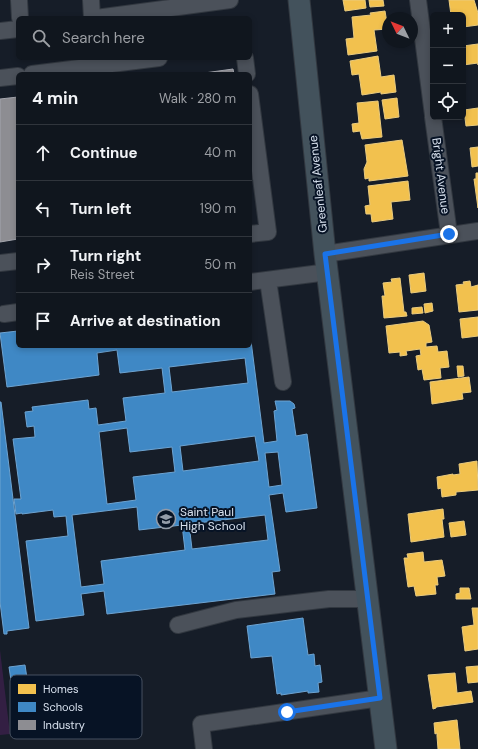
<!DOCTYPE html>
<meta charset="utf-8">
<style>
body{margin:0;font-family:"DM Sans",sans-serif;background:#1e232b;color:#f1f3f6}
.controls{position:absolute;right:12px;top:12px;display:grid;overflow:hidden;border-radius:6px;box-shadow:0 2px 6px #0003}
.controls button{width:36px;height:36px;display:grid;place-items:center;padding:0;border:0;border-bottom:1px solid #30353c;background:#10161e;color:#f1f3f6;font:20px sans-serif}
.compass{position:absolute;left:382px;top:12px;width:36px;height:36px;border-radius:50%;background:#10161e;box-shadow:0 2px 6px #0003;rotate:313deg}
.stop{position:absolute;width:12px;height:12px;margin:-9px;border:3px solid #1a73e8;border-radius:50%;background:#fff}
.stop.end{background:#1a73e8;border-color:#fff;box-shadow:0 1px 4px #0008}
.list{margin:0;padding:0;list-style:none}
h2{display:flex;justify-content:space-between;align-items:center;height:52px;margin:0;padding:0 16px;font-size:17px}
h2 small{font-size:13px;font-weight:400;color:#9c9fa4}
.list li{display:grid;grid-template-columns:26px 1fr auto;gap:12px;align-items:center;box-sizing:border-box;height:56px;padding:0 16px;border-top:1px solid #30353c}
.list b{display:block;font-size:15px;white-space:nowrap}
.list p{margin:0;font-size:13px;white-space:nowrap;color:#9c9fa4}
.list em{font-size:13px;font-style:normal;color:#9c9fa4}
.icon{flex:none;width:22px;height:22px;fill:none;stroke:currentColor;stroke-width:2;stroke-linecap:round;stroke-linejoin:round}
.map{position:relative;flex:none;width:478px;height:749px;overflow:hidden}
.search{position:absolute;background:#10161e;box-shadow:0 2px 6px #0003;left:16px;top:16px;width:236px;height:44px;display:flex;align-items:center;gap:10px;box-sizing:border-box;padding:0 14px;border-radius:6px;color:#9c9fa4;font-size:15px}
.panel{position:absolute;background:#10161e;box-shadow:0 2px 6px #0003;left:16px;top:72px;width:236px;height:276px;border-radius:6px}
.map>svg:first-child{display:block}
.green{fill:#331f43}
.homes{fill:#f2c14e;stroke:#eacb7e}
.schools{fill:#3f88c5;stroke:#6da3d1;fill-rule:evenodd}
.industry{fill:#8d8d92;stroke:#a4a6ae}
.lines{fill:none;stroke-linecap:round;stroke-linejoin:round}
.minor-casing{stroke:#323840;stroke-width:18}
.major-casing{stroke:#323840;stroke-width:23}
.minor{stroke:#4b515a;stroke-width:16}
.major{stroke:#43525c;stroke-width:21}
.route{stroke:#1a73e8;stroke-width:5}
.labels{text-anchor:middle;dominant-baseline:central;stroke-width:4;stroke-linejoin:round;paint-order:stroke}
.street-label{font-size:12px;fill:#d8e1ee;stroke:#071325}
.poi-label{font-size:12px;fill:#d8e1ee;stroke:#071325;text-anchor:start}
.key{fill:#071325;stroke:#465161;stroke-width:1}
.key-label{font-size:11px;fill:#d8e1ee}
</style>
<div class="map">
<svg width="478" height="749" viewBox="0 0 478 749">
<rect width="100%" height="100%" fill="#161d28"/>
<path class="green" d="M0 650 10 734 0 735Z"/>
<path class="homes" d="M343 0H365L366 8 345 11Z
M369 0H383L384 6 370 7Z
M449 0H474L478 13V25L463 27V15H451Z
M385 11 388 29 374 30 377 51 348 55 346 39 354 38 352 17 371 15 370 13Z
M478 44V65V63L463 65V46Z
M378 56 381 77 394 75 396 92 381 94V92L362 95 359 74 352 75 350 61Z
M397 98 399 117 385 119 382 100Z
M378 101 382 137 362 139 360 131 353 132 352 124 359 123 357 103Z
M478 108V125L466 126 464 110Z
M402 140 408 176 369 181V178L365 179 364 169 367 162 365 145Z
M478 147V166L472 167 470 148Z
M476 173H478V208L474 179H476Z
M408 181 410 200 391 202 393 219 372 222 371 214H366L365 206 370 205 368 186Z
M424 273 426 291 411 293 409 275Z
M400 278 404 312H406L407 316 384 318 382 296H385L383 283 392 282 391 279Z
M470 281 471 287 478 285V310L459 312 456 285 464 284 463 282Z
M432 303 433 311 425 313 424 304Z
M422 307 423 313 412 314V308Z
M478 317V336L462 338 460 319Z
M423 321 429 325 432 342 426 343V347L437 346 438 352 447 351 449 367 440 368 441 378 424 380 422 369 418 370 416 356 421 355 420 349 406 351 407 355 400 356V352L389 353 386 326Z
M457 366H463L464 376 458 377Z
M469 377 471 392 462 393 463 399 432 404 430 382Z
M477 461 478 490 456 492V495L442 497 441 488 438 489 437 477 453 474V475L460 474 459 464Z
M443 509 444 519H442L444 537 411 542 408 514Z
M464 521 466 535 451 537 449 523Z
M423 552 424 562 442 560 445 576 437 577 438 585H435L436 594 416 596 414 586 408 587 404 558H408L407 554Z
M460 588H469L471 599H456V594L460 593Z
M472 608H478V649L465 651 462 627 474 625Z
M478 666V682L468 683 466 667Z
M455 673 457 693 471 691 473 702 436 707V708L433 709 428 675Z
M457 720 460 749H438L437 736V733L435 734 434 723Z"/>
<path class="schools" d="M18 331V346H250V333L264 443 277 441 274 411 277 410 275 401H290L294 404 295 408 292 409 296 436 307 434 317 508 286 512 283 493 269 495 280 571 272 572 275 594 107 614 104 591 81 594 84 615 36 621 26 541 68 536 66 516 54 517 53 510 22 514V513L16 514 14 499H21L13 439 35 437 34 426 27 427 25 412 33 411 32 407 88 400 89 409 96 408 98 425 126 421 123 398 165 393 162 368 120 373 117 350 97 353 99 375 7 387 0 333ZM245 358 248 383 172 392 169 367ZM127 428 130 452 172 447 175 472 133 477 136 500 107 504 99 432ZM255 436 259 461 183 471 180 446ZM278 452 282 485 269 487 265 453ZM137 507 139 530 182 525 185 550 101 561 104 584 81 587 72 515ZM265 515 268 540 192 549 189 524Z
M0 402H1L29 628 7 631V634H4L0 602Z
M303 618 308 655 314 654 315 666 320 665 322 682 318 683 319 692 308 693V691L281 695V693L277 694 272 656 251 658 247 626Z
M25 665 29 692 13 694 9 667Z"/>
<path class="industry" d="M233 69 234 74H197Z
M18 97V239L0 242V99Z"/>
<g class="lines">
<g class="minor-casing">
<path id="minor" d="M19 0 20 18
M91 0 92 18
M418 0 433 115
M96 18 230 0
M0 31 18 29
M245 58 247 74
M32 74 159 58
M0 78 18 76
M250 94 268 232 250 234
M433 117 449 234
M325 254 478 231
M0 263 18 261
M268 280 283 382
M250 282 328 272
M4 314 18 312
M178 625 236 610 329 599H368
M204 749 201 724 380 698"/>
</g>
<g class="major-casing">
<path id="major" d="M299 0 325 254 386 749"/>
</g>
<use href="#minor" class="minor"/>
<use href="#major" class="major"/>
</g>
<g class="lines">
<path class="route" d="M287 712 380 698 325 254 449 234"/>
</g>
<defs>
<g id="school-ring" transform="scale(1)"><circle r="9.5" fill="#071325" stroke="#949ca9" stroke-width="1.5"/><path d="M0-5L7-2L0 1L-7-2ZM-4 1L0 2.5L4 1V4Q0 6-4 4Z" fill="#949ca9"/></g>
</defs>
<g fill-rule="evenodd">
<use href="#school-ring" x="166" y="519"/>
</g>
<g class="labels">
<g class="street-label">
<text transform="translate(441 176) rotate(83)">Bright Avenue</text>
<text transform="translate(318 184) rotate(-96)">Greenleaf Avenue</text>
</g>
<g class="poi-label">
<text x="180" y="512">Saint Paul<tspan x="180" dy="14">High School</tspan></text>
</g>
</g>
<rect x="10" y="675" width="132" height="64" rx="6" class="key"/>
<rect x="18" y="684" width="18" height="10" fill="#f2c14e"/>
<rect x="18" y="702" width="18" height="10" fill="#3f88c5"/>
<rect x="18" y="720" width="18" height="10" fill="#8d8d92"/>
<g class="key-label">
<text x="43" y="693">Homes</text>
<text x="43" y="711">Schools</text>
<text x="43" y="729">Industry</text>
</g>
</svg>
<div class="controls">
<button>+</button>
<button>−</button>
<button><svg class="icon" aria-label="locate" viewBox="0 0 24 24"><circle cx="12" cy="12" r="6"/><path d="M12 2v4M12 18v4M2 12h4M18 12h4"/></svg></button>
</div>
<svg class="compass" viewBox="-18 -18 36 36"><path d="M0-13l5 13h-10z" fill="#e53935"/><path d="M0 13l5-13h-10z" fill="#9c9fa4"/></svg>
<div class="stop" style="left:287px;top:712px"></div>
<div class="stop end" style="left:449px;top:234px"></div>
<div class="search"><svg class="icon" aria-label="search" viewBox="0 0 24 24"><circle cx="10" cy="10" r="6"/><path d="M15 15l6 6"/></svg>Search here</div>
<section class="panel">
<h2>4 min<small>Walk · 280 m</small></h2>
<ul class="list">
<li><svg class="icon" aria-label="ahead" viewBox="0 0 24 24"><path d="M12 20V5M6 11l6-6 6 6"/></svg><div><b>Continue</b></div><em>40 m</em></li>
<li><svg class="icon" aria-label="left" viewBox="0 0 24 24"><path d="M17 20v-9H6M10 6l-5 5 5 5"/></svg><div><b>Turn left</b></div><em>190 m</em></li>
<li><svg class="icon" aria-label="right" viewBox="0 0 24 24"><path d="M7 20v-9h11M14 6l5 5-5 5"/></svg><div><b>Turn right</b><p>Reis Street</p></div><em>50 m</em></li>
<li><svg class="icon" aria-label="arrive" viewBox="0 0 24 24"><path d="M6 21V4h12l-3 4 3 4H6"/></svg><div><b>Arrive at destination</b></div></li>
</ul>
</section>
</div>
